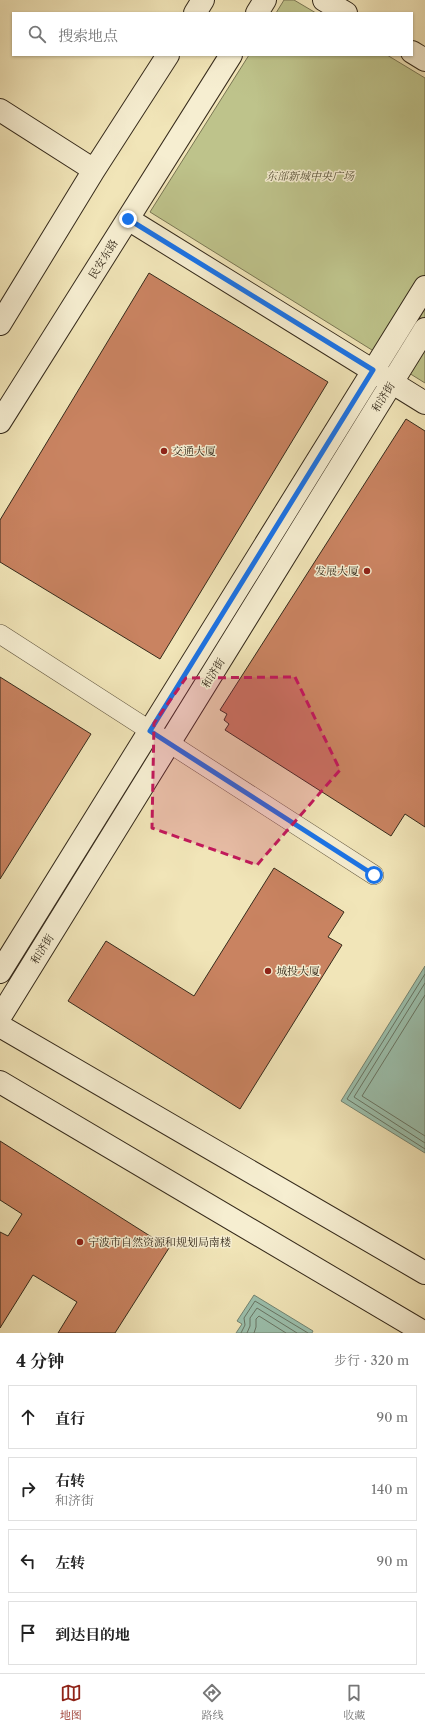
<!DOCTYPE html>
<html lang="zh">
<meta charset="utf-8">
<style>
body{margin:0;font-family:"Libre Caslon Text","Noto Serif SC",serif;background:#f6f6f6;color:#222}
.stop{position:absolute;width:12px;height:12px;margin:-9px;border:3px solid #1a73e8;border-radius:50%;background:#fff}
.stop.end{background:#1a73e8;border-color:#fff;box-shadow:0 1px 4px #0008}
.list{margin:0;padding:0;list-style:none}
h2{display:flex;justify-content:space-between;align-items:center;height:52px;margin:0;padding:0 16px;font-size:17px}
h2 small{font-size:13px;font-weight:400;color:#767676}
.list li{display:grid;grid-template-columns:26px 1fr auto;gap:12px;align-items:center;box-sizing:border-box;height:64px;margin:0 8px 8px;padding:0 8px;border:1px solid #e0e0e0;border-radius:0px}
.list b{display:block;font-size:15px;white-space:nowrap}
.list p{margin:0;font-size:13px;white-space:nowrap;color:#767676}
.list em{font-size:13px;font-style:normal;color:#767676}
.icon{flex:none;width:22px;height:22px;fill:none;stroke:currentColor;stroke-width:2;stroke-linecap:round;stroke-linejoin:round}
.map{position:relative;flex:none;width:425px;height:1333px;overflow:hidden}
.search{position:absolute;background:#fff;box-shadow:0 1px 3px #0004;left:12px;right:12px;top:12px;height:44px;display:flex;align-items:center;gap:10px;box-sizing:border-box;padding:0 14px;border-radius:0px;color:#767676;font-size:15px}
.sheet{height:340px;background:#fff}
nav{display:flex;justify-content:space-around;align-items:center;box-sizing:border-box;height:56px;border-top:1px solid #e0e0e0;background:#fff;font-size:11px;color:#767676}
nav a{display:grid;justify-items:center;gap:2px}
nav .on{color:#8f2418}
.map>svg:first-child{display:block}
.green{fill:#bec38b;stroke:#7a7754}
.water{fill:#9bbfac;stroke:#738472}
.lines{fill:none;stroke-linecap:round;stroke-linejoin:round}
.shore{stroke:#687564;stroke-width:1}
.building{fill:#c98361;stroke:#362b1c}
.street-casing{stroke:#655a43;stroke-width:20}
.secondary-casing{stroke:#362b1c;stroke-width:24}
.street{stroke:#f6eed1;stroke-width:19}
.secondary{stroke:#f6eed1;stroke-width:22}
.route{stroke:#1a73e8;stroke-width:5}
.marked{fill:#c2185b;fill-opacity:0.2;stroke:#c2185b;stroke-width:3;stroke-dasharray:8 5;stroke-linejoin:round}
.poi-dot{fill:#8f2418;stroke:#f6eed1;stroke-width:1.5}
.labels{text-anchor:middle;dominant-baseline:central;stroke-width:3;stroke-linejoin:round;paint-order:stroke}
.park-label{font-size:11px;font-style:italic;fill:#585138;stroke:#f6eed1}
.street-label{font-size:11px;fill:#362b1c;stroke:#f6eed1}
.poi-label{font-size:11px;fill:#362b1c;stroke:#f6eed1;text-anchor:start}
</style>
<div class="map">
<svg width="425" height="1333" viewBox="0 0 425 1333">
<rect width="100%" height="100%" fill="#f1e5b8"/>
<filter id="stains"><feTurbulence type="fractalNoise" baseFrequency=".005" numOctaves="4"/><feColorMatrix values="0 0 0 0 .2 0 0 0 0 .09 0 0 0 0 .02 0 0 0 .5 -.17"/></filter>
<radialGradient id="worn" r=".72"><stop offset=".6" stop-color="#630" stop-opacity="0"/><stop offset="1" stop-color="#630" stop-opacity=".3"/></radialGradient>
<path class="green" d="M284 0H294L316 13H276Z
M249 55H387L425 78V383L150 212Z"/>
<path class="water" d="M425 966V1153L341 1101Z
M254 1295 313 1331 312 1333H236L242 1324 237 1321Z"/>
<g class="lines">
<path class="shore" d="M425 974 347 1099 425 1149
M425 983 354 1097 425 1143
M425 995 362 1096 425 1136
M241 1333 245 1325 244 1318 255 1301 308 1333
M247 1333 250 1326V1318L257 1308 297 1333
M254 1333 256 1327V1319L259 1316 286 1333"/>
</g>
<path class="building" d="M149 273 328 382 160 659 0 562V520Z
M406 419 425 431V827L405 814 391 836 225 730 229 724 224 720 227 714 220 710Z
M0 677 91 734 0 879Z
M274 868 344 912 328 937 342 945 240 1109 68 1001 106 941 194 996Z
M0 1141 169 1248 115 1333H58L77 1302 33 1275 0 1328V1232L8 1236 22 1214 0 1200Z"/>
<g class="lines">
<g class="street-casing">
<path id="street" d="M0 634 374 875"/>
</g>
<g class="secondary-casing">
<path id="secondary" d="M324 0 346 13
M195 13 203 0
M257 13 265 0
M412 52 425 60
M0 110 94 170
M128 219 425 403
M0 324 94 170 168 55
M0 422 231 55
M0 972 425 287
M0 1017 425 329
M0 1026 425 1273
M0 1082 425 1333"/>
</g>
<use href="#street" class="street"/>
<use href="#secondary" class="secondary"/>
</g>
<g class="lines">
<path class="route" d="M128 219 373 370 150 731 374 875"/>
</g>
<path class="marked" d="M295 677 340 770 257 865 152 828 154 723 186 678Z"/>
<g class="poi-dot">
<circle cx="164" cy="451" r="4"/>
<circle cx="367" cy="571" r="4"/>
<circle cx="268" cy="971" r="4"/>
<circle cx="80" cy="1242" r="4"/>
</g>
<g class="labels">
<g class="park-label">
<text x="310" y="176">东部新城中央广场</text>
</g>
<g class="street-label">
<text transform="translate(103 259) rotate(-58)">民安东路</text>
<text transform="translate(383 397) rotate(-58)">和济街</text>
<text transform="translate(213 673) rotate(-58)">和济街</text>
<text transform="translate(42 949) rotate(-58)">和济街</text>
</g>
<g class="poi-label">
<text x="172" y="451">交通大厦</text>
<text x="359" y="571" text-anchor="end">发展大厦</text>
<text x="276" y="971">城投大厦</text>
<text x="88" y="1242">宁波市自然资源和规划局南楼</text>
</g>
</g>
<rect width="100%" height="100%" filter="url(#stains)"/>
<rect width="100%" height="100%" fill="url(#worn)"/>
</svg>
<div class="stop" style="left:374px;top:875px"></div>
<div class="stop end" style="left:128px;top:219px"></div>
<div class="search"><svg class="icon" aria-label="search" viewBox="0 0 24 24"><circle cx="10" cy="10" r="6"/><path d="M15 15l6 6"/></svg>搜索地点</div>
</div>
<section class="sheet">
<h2>4 分钟<small>步行 · 320 m</small></h2>
<ul class="list">
<li><svg class="icon" aria-label="ahead" viewBox="0 0 24 24"><path d="M12 20V5M6 11l6-6 6 6"/></svg><div><b>直行</b></div><em>90 m</em></li>
<li><svg class="icon" aria-label="right" viewBox="0 0 24 24"><path d="M7 20v-9h11M14 6l5 5-5 5"/></svg><div><b>右转</b><p>和济街</p></div><em>140 m</em></li>
<li><svg class="icon" aria-label="left" viewBox="0 0 24 24"><path d="M17 20v-9H6M10 6l-5 5 5 5"/></svg><div><b>左转</b></div><em>90 m</em></li>
<li><svg class="icon" aria-label="arrive" viewBox="0 0 24 24"><path d="M6 21V4h12l-3 4 3 4H6"/></svg><div><b>到达目的地</b></div></li>
</ul>
</section>
<nav>
<a class="on"><svg class="icon" aria-label="map" viewBox="0 0 24 24"><path d="M3 6l6-2 6 2 6-2v14l-6 2-6-2-6 2zM9 4v14M15 6v14"/></svg>地图</a>
<a><svg class="icon" aria-label="directions" viewBox="0 0 24 24"><path d="M12 3l9 9-9 9-9-9zM9 14v-3h6M13 9l2 2-2 2"/></svg>路线</a>
<a><svg class="icon" aria-label="saved" viewBox="0 0 24 24"><path d="M7 4h10v16l-5-4-5 4z"/></svg>收藏</a>
</nav>
